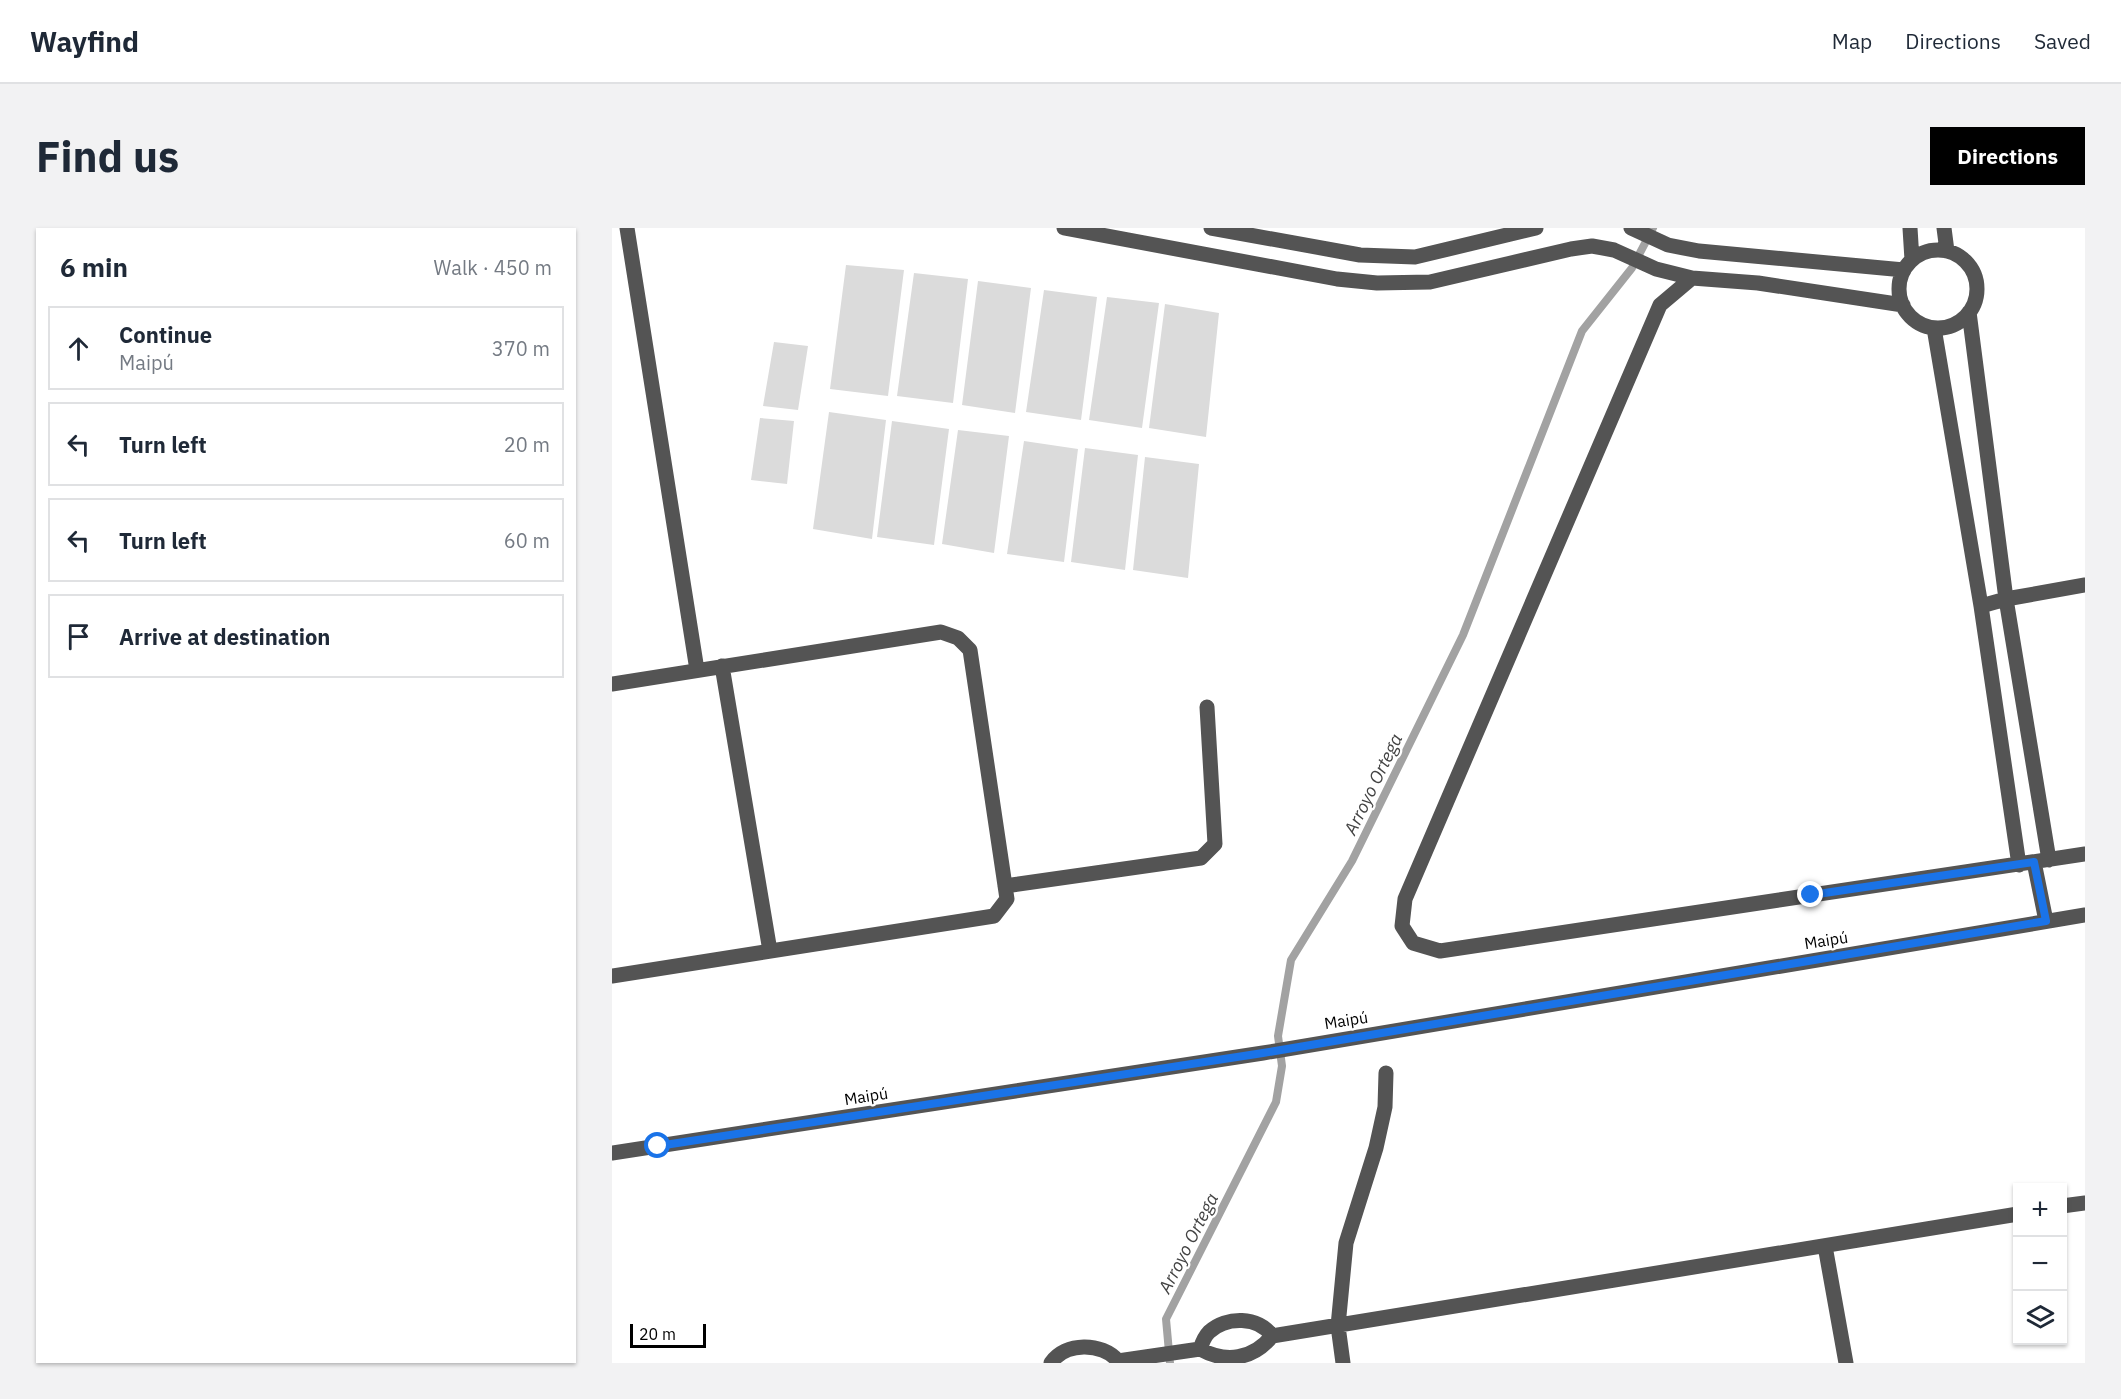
<!DOCTYPE html>
<meta charset="utf-8">
<style>
body{margin:0;font-family:"IBM Plex Sans",sans-serif;background:#f2f2f3;color:#1f2937}
.controls{position:absolute;right:18px;bottom:18px;display:grid;overflow:hidden;border-radius:0px;box-shadow:0 2px 4px #0004}
.controls button{width:54px;height:54px;display:grid;place-items:center;padding:0;border:0;border-bottom:2px solid #e0e1e3;background:#fff;color:#1f2937;font:30px sans-serif}
.scale{position:absolute;left:18px;bottom:15px;width:76px;box-sizing:border-box;padding-left:6px;border:3px solid #000;border-top:0;font-size:16px;line-height:21px;white-space:nowrap;color:#000;-webkit-text-stroke:4px #fff;paint-order:stroke}
.stop{position:absolute;width:18px;height:18px;margin:-14px;border:4px solid #1a73e8;border-radius:50%;background:#fff}
.stop.end{background:#1a73e8;border-color:#fff;box-shadow:0 2px 6px #0008}
.list{margin:0;padding:0;list-style:none}
h2{display:flex;justify-content:space-between;align-items:center;height:78px;margin:0;padding:0 24px;font-size:26px}
h2 small{font-size:20px;font-weight:400;color:#747a83}
.list li{display:grid;grid-template-columns:39px 1fr auto;gap:18px;align-items:center;box-sizing:border-box;height:84px;margin:0 12px 12px;padding:0 12px;border:2px solid #e0e1e3;border-radius:0px}
.list b{display:block;font-size:22px;white-space:nowrap}
.list p{margin:0;font-size:20px;white-space:nowrap;color:#747a83}
.list em{font-size:20px;font-style:normal;color:#747a83}
.icon{flex:none;width:33px;height:33px;fill:none;stroke:currentColor;stroke-width:2;stroke-linecap:round;stroke-linejoin:round}
.map{position:relative;flex:none;width:1473px;height:1135px;overflow:hidden;border-radius:0px}
header{display:flex;align-items:center;gap:36px;box-sizing:border-box;height:84px;padding:0 30px;background:#fff;border-bottom:2px solid #e0e1e3}
header strong{font-size:28px}
nav{display:flex;gap:33px;margin-inline-start:auto;font-size:21px}
.intro{display:flex;align-items:center;justify-content:space-between;box-sizing:border-box;height:144px;padding:0 36px}
h1{margin:0;font-size:42px}
.button{padding:15px 27px;border-radius:0px;background:#000;color:#fff;font-size:21px;font-weight:700}
main{display:flex;gap:36px;padding:0 36px}
aside{flex:1;background:#fff;border-radius:0px;box-shadow:0 2px 4px #0004}
.map>svg:first-child{display:block}
.pitch{fill:#dbdbdb}
.lines{fill:none;stroke-linecap:round;stroke-linejoin:round}
.stream{stroke:#a2a2a2;stroke-width:8}
.minor{stroke:#545454;stroke-width:15}
.route{stroke:#1a73e8;stroke-width:8}
.labels{text-anchor:middle;dominant-baseline:central;stroke-width:4.5;stroke-linejoin:round;paint-order:stroke}
.street-label{font-size:16px;fill:#000;stroke:#fff}
.water-label{font-size:18px;font-style:italic;fill:#434343;stroke:#fff}
</style>
<header>
<strong>Wayfind</strong>
<nav><a>Map</a><a>Directions</a><a>Saved</a></nav>
</header>
<div class="intro"><h1>Find us</h1><a class="button">Directions</a></div>
<main>
<aside>
<h2>6 min<small>Walk · 450 m</small></h2>
<ul class="list">
<li><svg class="icon" aria-label="ahead" viewBox="0 0 24 24"><path d="M12 20V5M6 11l6-6 6 6"/></svg><div><b>Continue</b><p>Maipú</p></div><em>370 m</em></li>
<li><svg class="icon" aria-label="left" viewBox="0 0 24 24"><path d="M17 20v-9H6M10 6l-5 5 5 5"/></svg><div><b>Turn left</b></div><em>20 m</em></li>
<li><svg class="icon" aria-label="left" viewBox="0 0 24 24"><path d="M17 20v-9H6M10 6l-5 5 5 5"/></svg><div><b>Turn left</b></div><em>60 m</em></li>
<li><svg class="icon" aria-label="arrive" viewBox="0 0 24 24"><path d="M6 21V4h12l-3 4 3 4H6"/></svg><div><b>Arrive at destination</b></div></li>
</ul>
</aside>
<div class="map">
<svg width="1473" height="1135" viewBox="0 0 1473 1135">
<rect width="100%" height="100%" fill="#fff"/>
<path class="pitch" d="M234 37 292 42 276 168 218 161Z
M302 45 356 51 341 175 285 168Z
M366 53 419 60 403 185 350 177Z
M432 62 485 69 469 192 414 184Z
M495 69 547 75 530 200 477 192Z
M553 76 607 85 594 209 537 200Z
M162 114 196 118 186 182 151 178Z
M217 184 274 192 260 311 201 301Z
M148 190 182 193 175 256 139 252Z
M280 193 337 201 322 317 265 309Z
M346 202 397 208 382 325 330 316Z
M412 213 466 221 452 334 395 326Z
M473 220 526 227 513 342 459 334Z
M533 229 587 236 576 350 521 342Z"/>
<g class="lines">
<path class="stream" d="M558 1135 554 1091 664 874 670 838 666 808 679 732 740 633 851 407 970 103 1020 40 1041 0"/>
<path class="minor" d="M15 0 85 442
M452 0 725 51 765 55 818 54 959 21 980 18 1002 22 1044 41 1080 50 1146 55 1291 77
M599 0 748 27 803 29 924 0
M1019 0 1056 17 1087 23 1292 42
M1298 0 1300 32
M1332 0 1335 23
M1287 61a39 39 0 1 1 78 0a39 39 0 1 1-78 0Z
M1080 50 1048 77 793 671 790 698 801 715 828 723 1473 626
M1357 84 1394 371 1437 632
M1322 100 1369 378 1407 637
M1369 378 1394 371 1473 357
M110 438 158 723
M0 456 329 404 346 410 358 422 395 671 382 688 0 748
M1422 634 1434 693
M393 658 589 630 603 616 595 479
M0 925 651 825 1473 687
M1450 978 1473 975
M1213 1018 1234 1135
M588 1121C590 1115 592 1109 597 1104 614 1088 647 1088 660 1108
M506 1133 588 1121C613 1135 641 1132 660 1108L1406 986
M439 1135C453 1114 490 1114 506 1133
M731 1135 726 1098 734 1015 764 920 773 879 774 845"/>
</g>
<g class="lines">
<path class="route" d="M46 918 651 825 1434 693 1422 634 1199 667"/>
</g>
<g class="labels">
<g class="street-label">
<text transform="translate(1214 712) rotate(-9)">Maipú</text>
<text transform="translate(734 792) rotate(-9)">Maipú</text>
<text transform="translate(254 868) rotate(-9)">Maipú</text>
</g>
<g class="water-label">
<text transform="translate(761 556) rotate(-64)">Arroyo Ortega</text>
<text transform="translate(576 1015) rotate(-63)">Arroyo Ortega</text>
</g>
</g>
</svg>
<div class="controls">
<button>+</button>
<button>−</button>
<button><svg class="icon" aria-label="layers" viewBox="0 0 24 24"><path d="M12 4l9 5-9 5-9-5zM3 14l9 5 9-5"/></svg></button>
</div>
<div class="scale">20 m</div>
<div class="stop" style="left:46px;top:918px"></div>
<div class="stop end" style="left:1199px;top:667px"></div>
</div>
</main>
